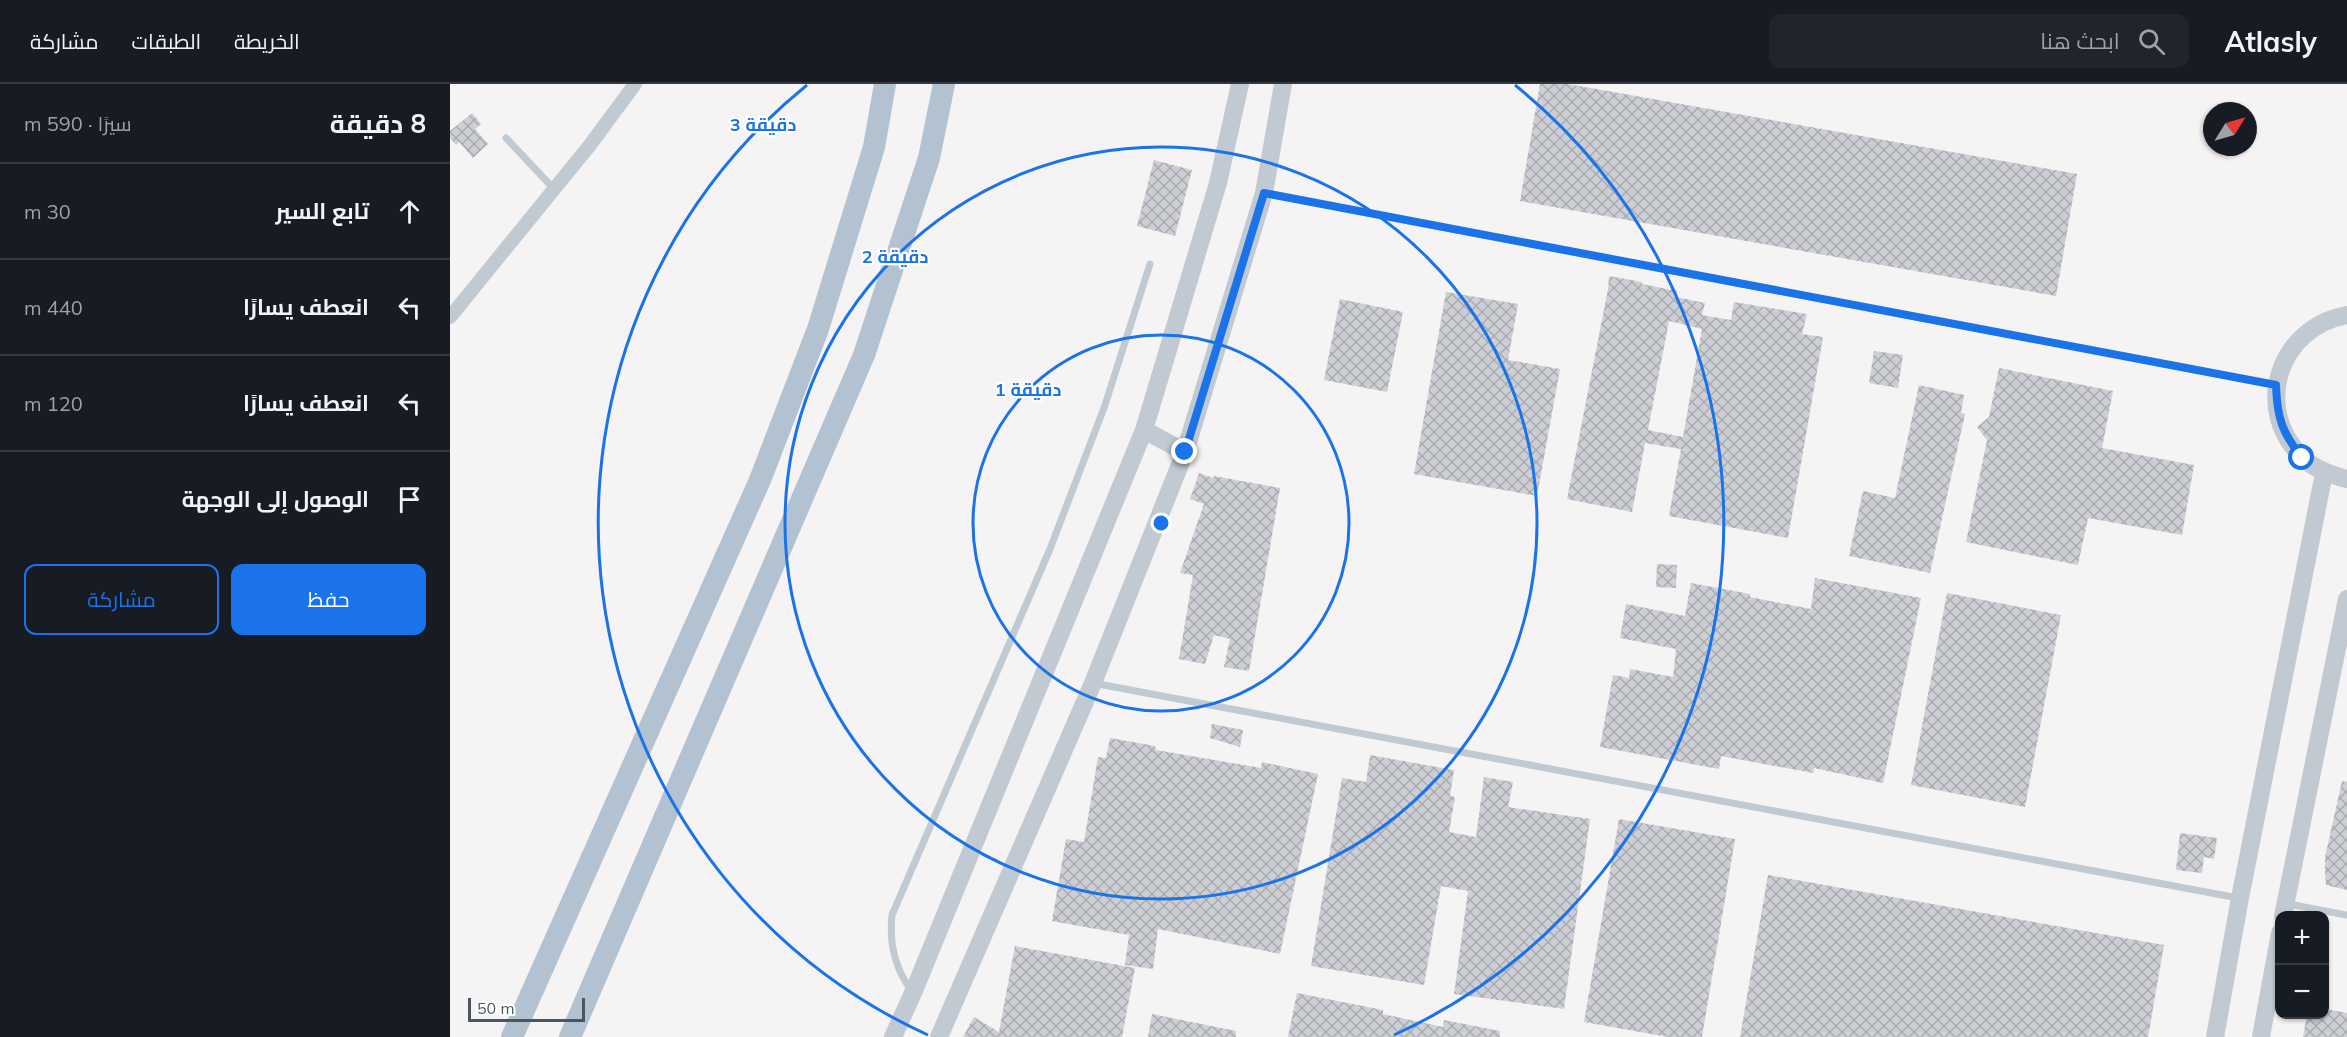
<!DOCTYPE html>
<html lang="ar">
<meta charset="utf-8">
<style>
body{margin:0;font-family:Mulish,Cairo,sans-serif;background:#20242c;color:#f1f3f6;direction:rtl}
.controls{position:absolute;right:18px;bottom:18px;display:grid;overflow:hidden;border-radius:12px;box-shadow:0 2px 4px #0004}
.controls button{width:54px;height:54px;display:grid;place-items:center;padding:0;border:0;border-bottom:2px solid #363941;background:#171b24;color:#f1f3f6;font:30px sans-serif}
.compass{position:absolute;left:1753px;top:18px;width:54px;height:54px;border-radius:50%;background:#171b24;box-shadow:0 2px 4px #0004;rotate:53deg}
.scale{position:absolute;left:18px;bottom:15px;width:117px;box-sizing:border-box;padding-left:6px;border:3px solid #4a5661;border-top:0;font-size:16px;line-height:21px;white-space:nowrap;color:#4a5661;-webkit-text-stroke:4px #fff;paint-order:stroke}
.stop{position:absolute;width:18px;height:18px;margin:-14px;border:4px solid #1a73e8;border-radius:50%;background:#fff}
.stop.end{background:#1a73e8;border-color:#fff;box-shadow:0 2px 6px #0008}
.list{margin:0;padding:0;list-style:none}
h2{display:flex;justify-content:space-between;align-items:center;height:78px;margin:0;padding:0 24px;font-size:26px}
h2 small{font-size:20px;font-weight:400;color:#9ea1a6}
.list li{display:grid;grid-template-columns:39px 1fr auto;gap:18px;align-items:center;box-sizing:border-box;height:96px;padding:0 24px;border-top:2px solid #363941}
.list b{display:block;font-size:22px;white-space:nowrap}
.list em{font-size:20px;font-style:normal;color:#9ea1a6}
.actions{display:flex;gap:12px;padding:18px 24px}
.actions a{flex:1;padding:14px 0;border:2px solid #1a73e8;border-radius:12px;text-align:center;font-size:21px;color:#1a73e8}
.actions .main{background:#1a73e8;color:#fff}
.icon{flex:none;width:33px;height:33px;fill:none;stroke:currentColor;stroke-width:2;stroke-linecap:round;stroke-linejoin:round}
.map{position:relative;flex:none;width:1897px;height:953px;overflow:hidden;direction:ltr}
header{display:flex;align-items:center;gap:36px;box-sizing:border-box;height:84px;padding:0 30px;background:#171b24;border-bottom:2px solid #363941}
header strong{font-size:28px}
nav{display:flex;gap:33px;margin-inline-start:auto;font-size:21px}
.search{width:420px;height:54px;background:#20242c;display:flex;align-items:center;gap:15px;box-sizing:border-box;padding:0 21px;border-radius:12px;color:#9ea1a6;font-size:22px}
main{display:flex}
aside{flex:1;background:#171b24}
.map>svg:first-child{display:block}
.building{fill:url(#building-cross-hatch);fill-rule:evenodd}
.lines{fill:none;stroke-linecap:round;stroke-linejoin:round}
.service{stroke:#c1cad2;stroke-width:7}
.minor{stroke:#c1cad2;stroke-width:14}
.tertiary{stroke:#c1cad2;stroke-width:18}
.primary{stroke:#b3c2d1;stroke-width:22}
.route{stroke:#1a73e8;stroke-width:8}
.ring{fill:none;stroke:#1a73e8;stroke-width:3}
.centre{fill:#1a73e8;stroke:#fff;stroke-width:3}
.ring-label{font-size:18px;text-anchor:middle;font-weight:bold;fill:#1a73e8;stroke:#fff;stroke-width:4.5;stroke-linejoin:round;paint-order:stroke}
</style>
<header>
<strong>Atlasly</strong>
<div class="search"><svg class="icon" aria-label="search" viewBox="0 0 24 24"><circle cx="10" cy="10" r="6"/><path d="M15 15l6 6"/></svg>ابحث هنا</div>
<nav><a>الخريطة</a><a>الطبقات</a><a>مشاركة</a></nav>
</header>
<main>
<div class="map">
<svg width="1897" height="953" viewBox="0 0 1897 953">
<defs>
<pattern id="building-cross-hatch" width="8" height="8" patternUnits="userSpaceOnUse" patternTransform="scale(1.5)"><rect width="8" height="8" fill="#cdcfd5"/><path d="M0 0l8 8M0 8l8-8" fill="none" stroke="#a8abb0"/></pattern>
</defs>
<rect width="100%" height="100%" fill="#f5f3f3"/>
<path class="building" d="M1090 0H1118L1627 90 1606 212 1070 117Z
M22 29 31 40 25 45 38 60 23 74 9 58 6 61 0 54V47Z
M704 76 742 86 725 152 687 142Z
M1159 192 1192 198V200L1227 207 1226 213 1255 219 1252 231 1281 236 1284 218 1357 230 1352 250 1373 253 1338 454 1219 432 1231 365 1195 359 1182 428 1117 415 1158 205ZM1219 237 1252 245 1233 353 1198 346Z
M996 208 1068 220 1058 276 1110 285 1087 412 964 390Z
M890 215 953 228 937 308 874 296Z
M1424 267 1453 271 1448 304 1419 299Z
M1549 284 1663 307 1652 364 1744 381 1732 451 1638 434 1628 481 1516 458 1537 356 1527 343 1539 333Z
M1469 301 1514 311 1511 329 1515 330 1480 489 1399 472 1413 407 1445 414Z
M749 389 763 394 764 392 830 404 799 587 774 583 780 555 764 551 755 580 729 575 743 491 730 489 754 420 740 415Z
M1207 480 1227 481 1226 504 1206 503Z
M1365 494 1471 514 1433 699 1364 684 1363 689 1271 672 1269 685 1150 663 1163 591 1179 594 1180 585 1223 593 1226 565 1170 554 1176 520 1235 532 1241 499 1300 510V513L1361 525Z
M1497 509 1611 531 1575 723 1461 701Z
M762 640 793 646 790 663 760 654Z
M660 654 705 662 706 666 811 684 812 678 868 690 830 870 708 845 703 885 675 881 679 851 602 837 616 755 634 758 648 673 656 674Z
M920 671 1004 686 1000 712 1005 713 999 748 1026 753 1034 693 1063 698 1058 723 1140 735 1114 925 1004 910 1018 807 991 802 974 901 861 882 892 694 916 698Z
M1892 697 1897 698V806L1876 801 1875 789V773Z
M1169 735 1285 755 1252 953H1218L1134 938Z
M1730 749 1767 754 1764 775 1754 773 1752 789 1726 786Z
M1318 791 1714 861 1698 953H1290Z
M565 862 685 884 672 953H513L524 933 549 948Z
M847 909 933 926V930L993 943 994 936 1050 947V953H838Z
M1875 925 1897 929V953H1853L1857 930H1875Z
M702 930 786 947V953H698Z"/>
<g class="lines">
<path class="service" d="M56 54 104 105
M816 110 1826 301
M643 599 1788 814
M1838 820 1897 831
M461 906C444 883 439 859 442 831L600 465 654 324 700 180"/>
<path class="minor" d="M0 233 140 61 185 0"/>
<path class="tertiary" d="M1897 231C1829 243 1802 324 1852 373 1864 385 1881 391 1897 395
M694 346 735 368
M1833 832 1897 515
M443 953 463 909 694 346 768 99 790 0
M489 953 643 599 735 368 814 109 833 0
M1765 953 1790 814 1874 389
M1811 953 1830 849"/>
<path class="primary" d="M62 953 310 396 368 245 424 63 435 0
M120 953 414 271 479 74 494 0"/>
</g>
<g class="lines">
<path class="route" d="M735 368 814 109 1826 301C1827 334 1832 348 1852 374"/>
</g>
<g class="ring">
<circle cx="711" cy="439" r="188"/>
<circle cx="711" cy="439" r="376"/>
<path d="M478 951A563 563 0 0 1 357 1M1065 1A563 563 0 0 1 944 951"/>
</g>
<circle cx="711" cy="439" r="9" class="centre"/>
<g class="ring-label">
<text x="313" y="47">3 دقيقة</text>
<text x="445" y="179">2 دقيقة</text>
<text x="578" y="312">1 دقيقة</text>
</g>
</svg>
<div class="controls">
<button>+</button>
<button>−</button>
</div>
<svg class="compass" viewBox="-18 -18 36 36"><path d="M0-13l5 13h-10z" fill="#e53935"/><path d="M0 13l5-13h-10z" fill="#9ea1a6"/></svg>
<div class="scale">50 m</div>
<div class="stop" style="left:1852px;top:374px"></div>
<div class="stop end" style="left:735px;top:368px"></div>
</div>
<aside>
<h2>8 دقيقة<small>سيرًا · 590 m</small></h2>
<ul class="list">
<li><svg class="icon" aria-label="ahead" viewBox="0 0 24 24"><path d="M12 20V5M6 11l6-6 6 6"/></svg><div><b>تابع السير</b></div><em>30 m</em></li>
<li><svg class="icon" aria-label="left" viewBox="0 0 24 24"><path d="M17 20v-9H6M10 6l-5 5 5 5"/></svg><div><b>انعطف يسارًا</b></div><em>440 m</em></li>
<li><svg class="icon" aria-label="left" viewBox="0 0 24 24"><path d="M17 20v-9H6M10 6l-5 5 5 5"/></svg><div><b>انعطف يسارًا</b></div><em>120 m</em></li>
<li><svg class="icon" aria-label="arrive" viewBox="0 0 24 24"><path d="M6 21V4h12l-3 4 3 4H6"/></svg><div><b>الوصول إلى الوجهة</b></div></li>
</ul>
<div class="actions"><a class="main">حفظ</a><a>مشاركة</a></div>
</aside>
</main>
